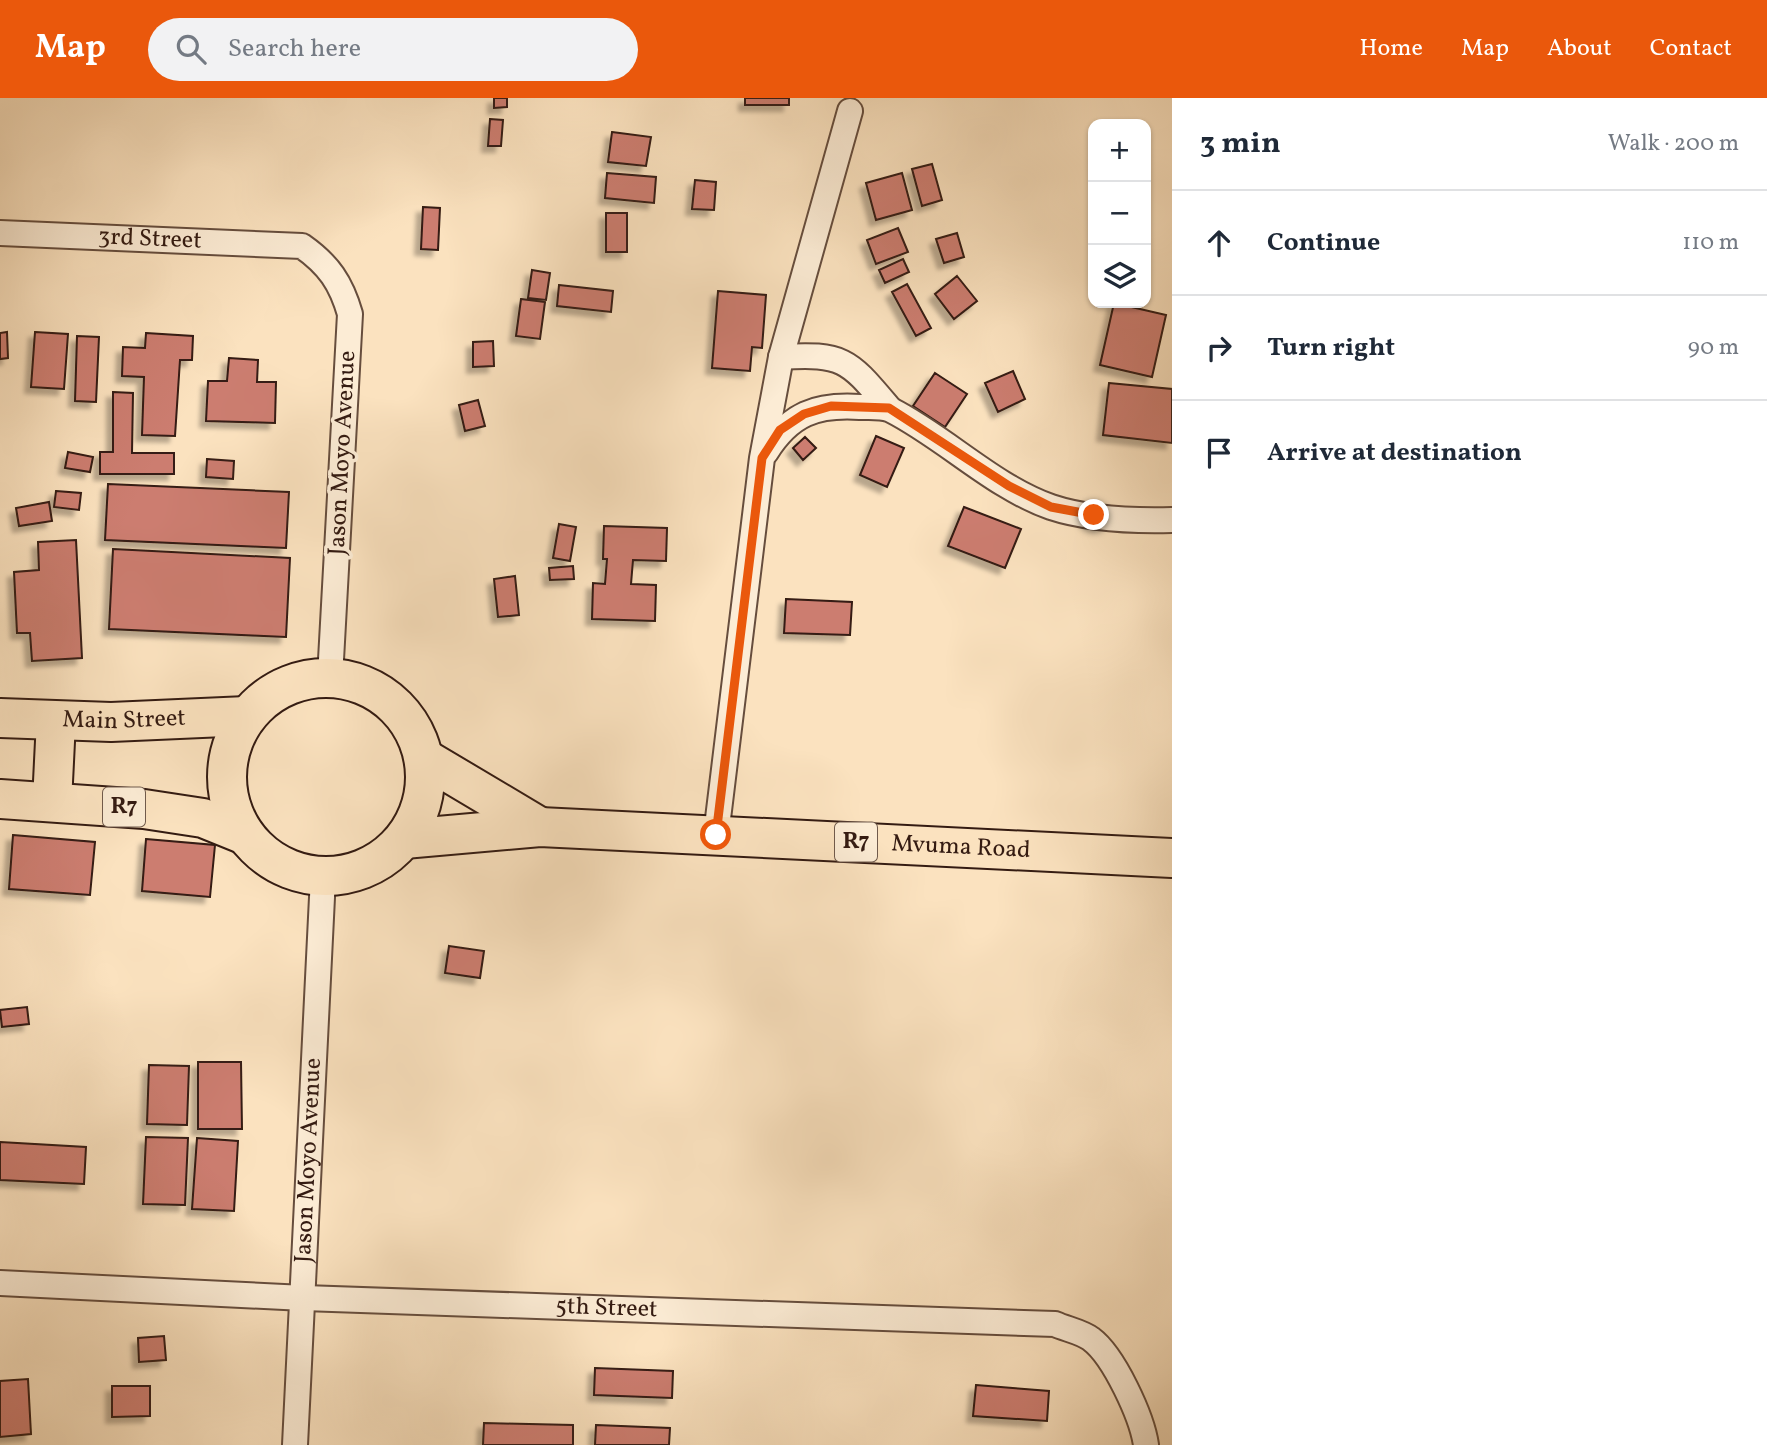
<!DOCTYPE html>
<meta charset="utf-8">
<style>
body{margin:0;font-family:Vollkorn,serif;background:#f2f2f3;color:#1f2937}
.controls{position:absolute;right:21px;top:21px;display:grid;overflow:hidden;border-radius:14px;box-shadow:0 2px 5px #0004}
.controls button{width:63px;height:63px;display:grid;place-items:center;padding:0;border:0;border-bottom:2px solid #e0e1e3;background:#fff;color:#1f2937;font:35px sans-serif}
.stop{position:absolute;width:21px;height:21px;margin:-16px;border:5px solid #ea580c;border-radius:50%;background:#fff}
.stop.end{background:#ea580c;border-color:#fff;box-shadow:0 2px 7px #0008}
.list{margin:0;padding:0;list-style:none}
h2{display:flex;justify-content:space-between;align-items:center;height:91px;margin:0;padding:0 28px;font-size:30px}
h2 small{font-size:23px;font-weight:400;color:#747a83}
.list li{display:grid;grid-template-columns:46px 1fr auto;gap:21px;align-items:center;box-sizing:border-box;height:105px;padding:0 28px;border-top:2px solid #e0e1e3}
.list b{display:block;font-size:26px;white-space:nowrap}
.list em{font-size:23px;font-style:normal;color:#747a83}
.icon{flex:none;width:38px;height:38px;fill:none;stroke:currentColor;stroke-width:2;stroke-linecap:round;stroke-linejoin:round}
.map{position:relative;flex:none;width:1172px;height:1347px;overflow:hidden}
header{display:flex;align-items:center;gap:42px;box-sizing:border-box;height:98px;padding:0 35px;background:#ea580c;color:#fff}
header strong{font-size:33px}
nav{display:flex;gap:38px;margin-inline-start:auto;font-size:24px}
.search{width:490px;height:63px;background:#f2f2f3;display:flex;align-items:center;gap:18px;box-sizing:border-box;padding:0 24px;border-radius:38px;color:#747a83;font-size:26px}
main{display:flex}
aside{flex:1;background:#fff}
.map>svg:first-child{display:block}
.building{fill:#cc7d70;stroke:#341b12;stroke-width:2;filter:url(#shadow)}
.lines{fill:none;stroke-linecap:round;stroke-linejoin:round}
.street-casing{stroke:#664d3d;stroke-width:28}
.highway-casing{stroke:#341b12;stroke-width:42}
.street{stroke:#fcecd5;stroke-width:24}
.highway{stroke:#fbe2bf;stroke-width:38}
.route{stroke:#ea580c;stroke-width:9}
.labels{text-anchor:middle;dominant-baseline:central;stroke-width:7;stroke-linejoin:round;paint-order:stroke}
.shield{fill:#fcecd5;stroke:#705a4c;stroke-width:2}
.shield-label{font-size:23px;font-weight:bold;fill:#341b12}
.street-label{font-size:24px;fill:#341b12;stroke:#fcecd5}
</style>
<header>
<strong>Map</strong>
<div class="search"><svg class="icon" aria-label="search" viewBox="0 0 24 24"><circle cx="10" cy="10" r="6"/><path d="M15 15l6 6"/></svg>Search here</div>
<nav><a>Home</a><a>Map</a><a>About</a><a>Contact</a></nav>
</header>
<main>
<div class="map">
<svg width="1172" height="1347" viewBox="0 0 1172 1347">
<defs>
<filter id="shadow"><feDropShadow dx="-6" dy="6" stdDeviation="2" flood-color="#0004"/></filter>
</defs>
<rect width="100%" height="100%" fill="#fbe2bf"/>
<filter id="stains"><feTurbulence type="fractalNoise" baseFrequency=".00286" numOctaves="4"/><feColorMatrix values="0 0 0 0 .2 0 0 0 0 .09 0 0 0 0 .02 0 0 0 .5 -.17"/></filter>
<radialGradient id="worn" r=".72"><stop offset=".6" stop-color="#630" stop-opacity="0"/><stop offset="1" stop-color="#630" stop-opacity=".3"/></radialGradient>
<path class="building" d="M494 0H507V9L494 10Z
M745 0H789V7H745Z
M490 21 503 22 501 48H488Z
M612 34 651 39 646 68 608 64Z
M932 66 942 102 922 108 912 71Z
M607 75 656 79 654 105 605 100Z
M902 75 912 112 876 122 866 85Z
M695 82 716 84 714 112 692 111Z
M423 109 440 110 438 152 421 151Z
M606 115H627V154H606Z
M898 130 908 154 876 166 867 142Z
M957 135 964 159 944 165 936 141Z
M903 161 909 174 885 185 879 172Z
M532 172 550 175 546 202 528 200Z
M957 178 977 203 954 221 935 196Z
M907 186 931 230 916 238 892 194Z
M559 187 613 193 611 214 557 208Z
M718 193 766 197 762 250 752 249 750 273 712 270Z
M521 201 545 204 540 241 516 238Z
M1114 205 1166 217 1152 279 1100 267Z
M7 234 8 260 0 261V235Z
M35 234 68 236 64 291 31 289Z
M146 235 193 238 192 262H180L175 338 142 337 144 279 122 278 123 249 145 250Z
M77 238 99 239 96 304 75 303Z
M493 243 494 268 473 269V244Z
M229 260 258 262 257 284H276L275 325 206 323 208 283H227Z
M1013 273 1025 301 998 314 985 285Z
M935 275 967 296 945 329 913 308Z
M1109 285 1172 291V345L1103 337Z
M113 294 133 295 132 355H174V376H100V354H113Z
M478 302 485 328 465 333 459 307Z
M876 338 904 350 887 389 860 377Z
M805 339 816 350 803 362 793 350Z
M68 354 93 359 90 374 65 370Z
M207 361 234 363 233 381 206 379Z
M108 386 289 394 286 450 105 442Z
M56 393 81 395 79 412 54 409Z
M49 404 52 423 19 428 16 410Z
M964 409 1021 431 1005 470 948 448Z
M559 426 576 429 570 463 553 460Z
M604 428 667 430 666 463 633 462 631 486 656 487 655 523 592 521 593 485 605 486 607 461H603Z
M76 442 82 560 32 563 30 535H17L14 474 39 472 38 444Z
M113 451 290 460 286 539 109 531Z
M573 468 574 481 550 482 549 470Z
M515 478 519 517 498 519 494 481Z
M786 501 852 504 850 537 784 535Z
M13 737 95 744 90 797 9 791Z
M146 741 215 747 210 799 142 793Z
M449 848 484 853 480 880 445 875Z
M27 909 29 926 2 929 0 912Z
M198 964H241L242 1031H198Z
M149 967 189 968 187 1027 147 1026Z
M146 1039 188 1040 185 1107 143 1106Z
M197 1040 238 1043 234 1113 192 1111Z
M0 1044 86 1049 84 1086 0 1082Z
M164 1238 166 1262 139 1264 138 1240Z
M595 1270 673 1273 672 1300 594 1297Z
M28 1281 31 1336 0 1339V1283Z
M976 1287 1049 1293 1047 1323 973 1318Z
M112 1288H150V1318L112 1319Z
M484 1325 573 1327V1347H483Z
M596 1327 670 1330 669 1347H595Z"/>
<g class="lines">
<g class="street-casing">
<g id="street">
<path id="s1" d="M0 135 302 148C329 167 341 185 350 216L330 580"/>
<path d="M781 259C845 255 849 263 889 310"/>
<path d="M766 354C790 316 816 306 860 309 870 309 883 308 891 312 946 340 992 388 1051 409 1087 421 1134 423 1172 422"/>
<path d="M716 737 762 360 781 259 850 13"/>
<path id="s2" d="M0 1185 304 1200 1055 1226C1066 1231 1082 1234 1091 1241 1114 1258 1142 1319 1146 1347"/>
<path id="s3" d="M295 1347 323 779"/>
</g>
</g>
<g class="highway-casing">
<g id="highway">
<circle cx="326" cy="679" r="99"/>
<path id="s4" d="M0 620 111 624 247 618"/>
<path d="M424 660 540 729"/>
<path d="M0 701 144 711 203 720 245 737"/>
<path d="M52 704 56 623"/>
<path id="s5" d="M404 741 540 729 1172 760"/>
</g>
</g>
<use href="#street" class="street"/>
<use href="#highway" class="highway"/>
</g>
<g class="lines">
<path class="route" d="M716 737 762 360 780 332 804 316 831 308 889 310 1009 388 1051 409 1094 417"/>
</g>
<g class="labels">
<g class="shield">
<rect x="103" y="689.5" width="42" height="39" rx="5"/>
<rect x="835" y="724.5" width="42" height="39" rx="5"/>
</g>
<g class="shield-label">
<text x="124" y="709">R7</text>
<text x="856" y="744">R7</text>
</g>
<g class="street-label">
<text stroke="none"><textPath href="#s1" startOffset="150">3rd Street</textPath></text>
<text transform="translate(343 355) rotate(-87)">Jason Moyo Avenue</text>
<text stroke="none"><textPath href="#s4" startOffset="124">Main Street</textPath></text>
<text stroke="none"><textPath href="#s5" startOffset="558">Mvuma Road</textPath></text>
<text stroke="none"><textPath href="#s3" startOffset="285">Jason Moyo Avenue</textPath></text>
<text stroke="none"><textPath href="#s2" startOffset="607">5th Street</textPath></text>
</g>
</g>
<rect width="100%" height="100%" filter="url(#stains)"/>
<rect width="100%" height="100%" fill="url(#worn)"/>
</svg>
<div class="controls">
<button>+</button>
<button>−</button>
<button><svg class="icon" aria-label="layers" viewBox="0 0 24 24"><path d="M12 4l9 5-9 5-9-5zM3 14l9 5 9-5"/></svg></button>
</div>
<div class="stop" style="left:716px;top:737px"></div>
<div class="stop end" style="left:1094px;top:417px"></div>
</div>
<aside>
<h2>3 min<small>Walk · 200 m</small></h2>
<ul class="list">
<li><svg class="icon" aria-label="ahead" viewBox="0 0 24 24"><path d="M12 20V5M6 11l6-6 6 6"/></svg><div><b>Continue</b></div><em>110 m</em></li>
<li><svg class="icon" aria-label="right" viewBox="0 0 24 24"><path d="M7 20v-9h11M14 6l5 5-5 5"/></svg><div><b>Turn right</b></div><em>90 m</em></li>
<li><svg class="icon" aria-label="arrive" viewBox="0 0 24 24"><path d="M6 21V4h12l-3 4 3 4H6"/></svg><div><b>Arrive at destination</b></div></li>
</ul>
</aside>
</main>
